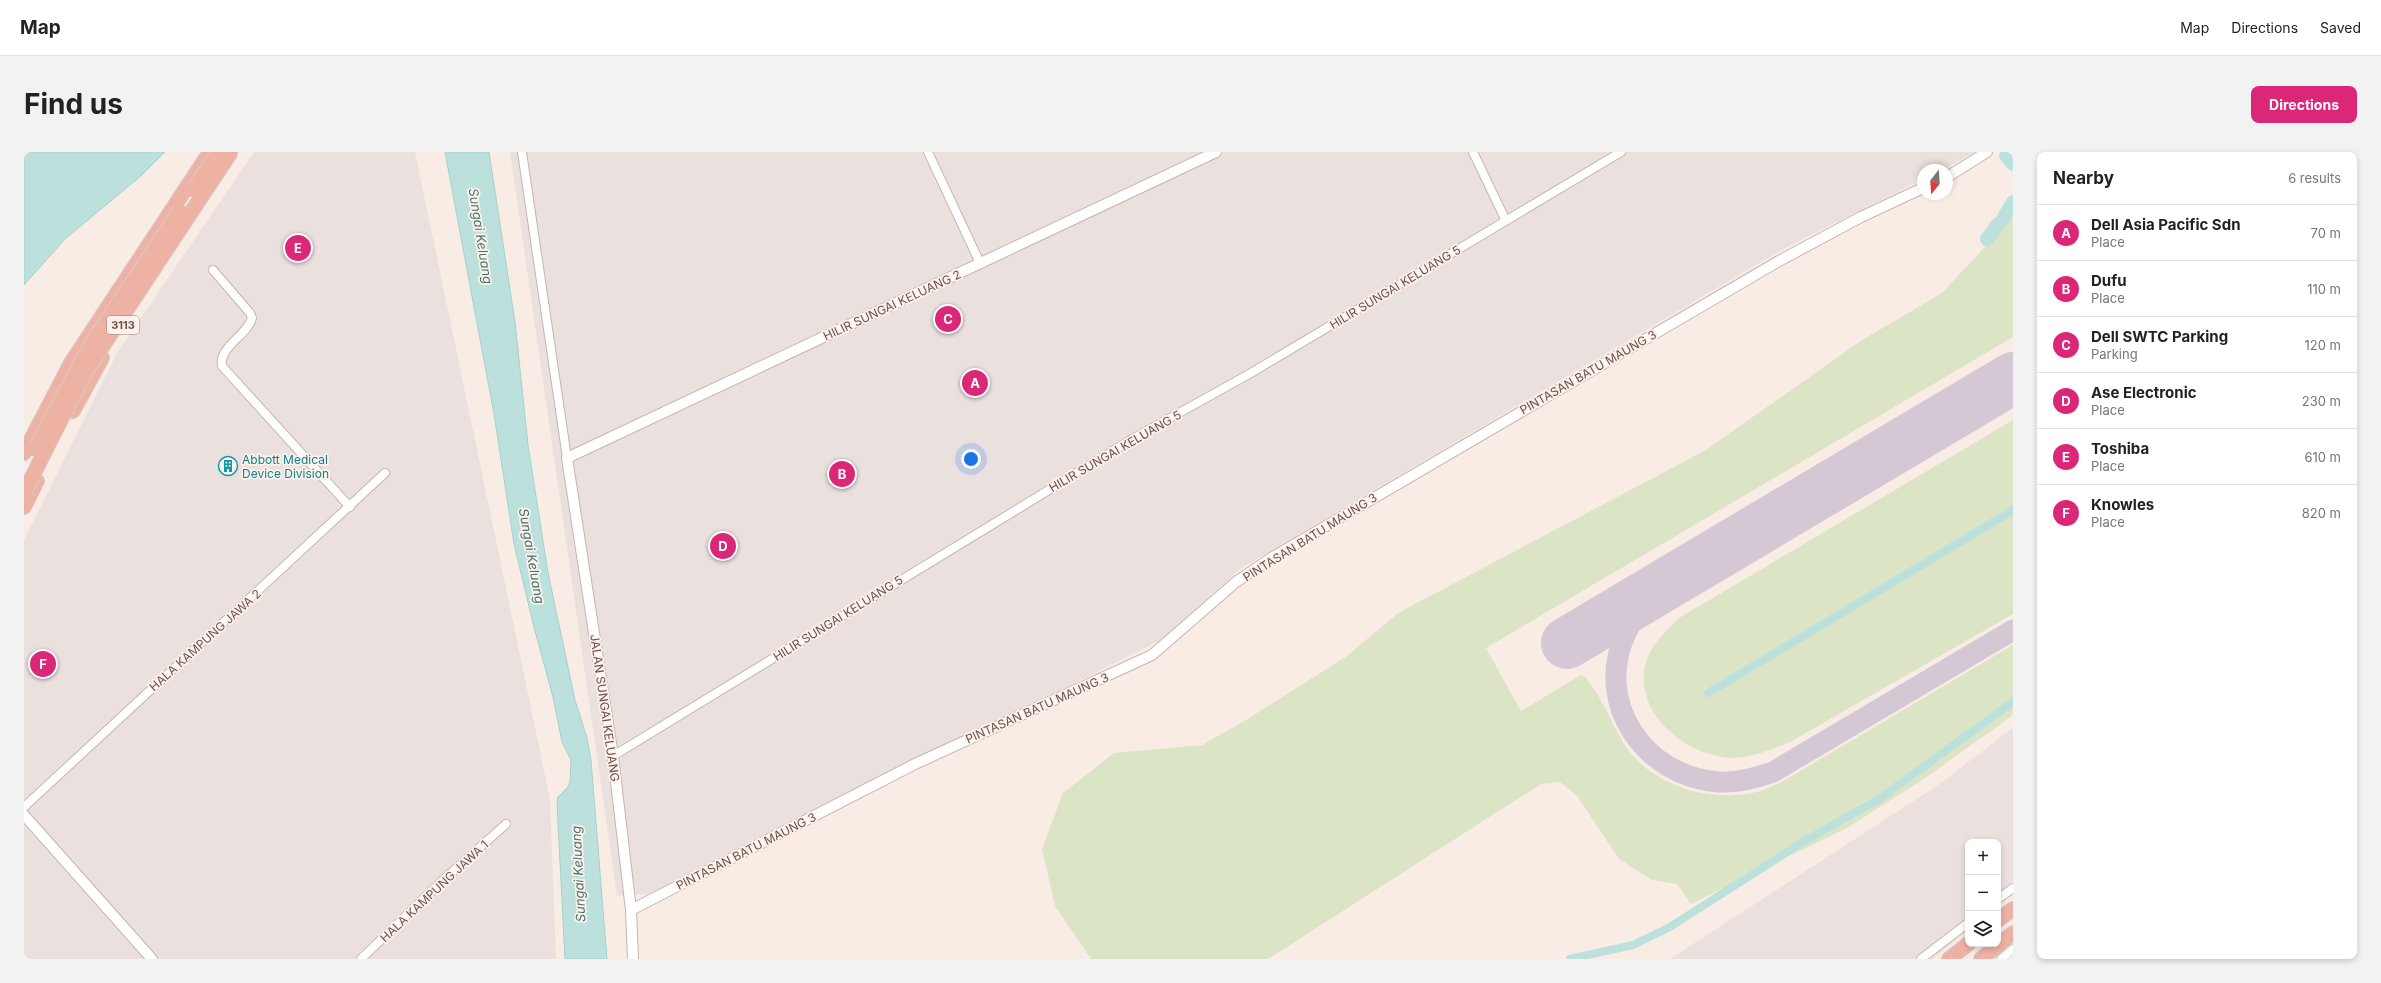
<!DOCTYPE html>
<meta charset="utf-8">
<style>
body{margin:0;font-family:Inter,sans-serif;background:#f2f2f2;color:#222}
.controls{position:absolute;right:12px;bottom:12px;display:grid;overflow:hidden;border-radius:8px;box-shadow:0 2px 6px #0003}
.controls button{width:36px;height:36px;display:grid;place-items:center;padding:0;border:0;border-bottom:1px solid #e0e0e0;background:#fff;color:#222;font:20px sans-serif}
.compass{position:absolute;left:1893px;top:12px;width:36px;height:36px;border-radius:50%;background:#fff;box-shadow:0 2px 6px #0003;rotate:197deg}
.you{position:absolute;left:947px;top:307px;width:14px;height:14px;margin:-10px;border:3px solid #fff;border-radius:50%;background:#1a73e8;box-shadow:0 0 0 6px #1a73e833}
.badge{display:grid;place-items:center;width:26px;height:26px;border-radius:50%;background:#db2777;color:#fff;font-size:13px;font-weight:700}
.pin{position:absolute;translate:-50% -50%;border:2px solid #fff;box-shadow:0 1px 4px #0006}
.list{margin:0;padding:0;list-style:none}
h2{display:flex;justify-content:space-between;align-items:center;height:52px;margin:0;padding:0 16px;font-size:17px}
h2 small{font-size:13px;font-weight:400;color:#767676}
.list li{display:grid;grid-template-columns:26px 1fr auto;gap:12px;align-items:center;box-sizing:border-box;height:56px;padding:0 16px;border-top:1px solid #e0e0e0}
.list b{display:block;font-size:15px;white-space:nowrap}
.list p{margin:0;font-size:13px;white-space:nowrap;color:#767676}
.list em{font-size:13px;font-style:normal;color:#767676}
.icon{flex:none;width:22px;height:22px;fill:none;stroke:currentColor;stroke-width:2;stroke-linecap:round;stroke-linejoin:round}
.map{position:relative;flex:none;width:1989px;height:807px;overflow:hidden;border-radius:8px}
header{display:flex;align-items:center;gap:24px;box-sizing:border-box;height:56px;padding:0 20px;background:#fff;border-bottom:1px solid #e0e0e0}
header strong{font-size:19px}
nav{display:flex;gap:22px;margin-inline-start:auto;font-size:14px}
.intro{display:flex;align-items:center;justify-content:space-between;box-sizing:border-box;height:96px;padding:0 24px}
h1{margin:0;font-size:28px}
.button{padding:10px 18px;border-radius:8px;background:#db2777;color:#fff;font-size:14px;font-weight:700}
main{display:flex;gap:24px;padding:0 24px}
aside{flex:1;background:#fff;border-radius:8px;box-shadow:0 2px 6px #0003}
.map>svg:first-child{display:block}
.industrial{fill:#eae1df}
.green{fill:#dbe5c6}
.water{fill:#bce0dc;stroke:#a4d1cc}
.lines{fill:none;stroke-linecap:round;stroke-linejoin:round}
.canal{stroke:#bce0dc;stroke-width:8}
.river{stroke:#bce0dc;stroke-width:14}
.taxiway{stroke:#d3c8d3;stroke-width:21}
.runway{stroke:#d3c8d3;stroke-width:52}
.minor-casing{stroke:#c9b3ad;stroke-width:10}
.tertiary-casing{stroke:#c9b3ad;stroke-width:12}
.trunk-casing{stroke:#d4cbca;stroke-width:16}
.minor{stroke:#fff;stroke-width:8}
.tertiary{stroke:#fff;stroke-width:10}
.trunk{stroke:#eeb2a4;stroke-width:14}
.trunk-bridge-casing{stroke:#d4cbca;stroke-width:16;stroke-linecap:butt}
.trunk-bridge{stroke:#eeb2a4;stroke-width:14}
.labels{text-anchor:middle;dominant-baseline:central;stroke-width:3.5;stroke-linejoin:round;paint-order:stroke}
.shield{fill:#fdf1eb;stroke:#9a817d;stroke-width:1}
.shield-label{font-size:11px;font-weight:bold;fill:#6f514e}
.street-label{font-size:12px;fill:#6f514e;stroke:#fdf1eb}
.culture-label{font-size:12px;fill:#0d838f;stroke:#fdf1eb;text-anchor:start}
.water-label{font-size:13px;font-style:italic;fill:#43736e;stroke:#fdf1eb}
</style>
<header>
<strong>Map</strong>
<nav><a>Map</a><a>Directions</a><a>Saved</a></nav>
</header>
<div class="intro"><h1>Find us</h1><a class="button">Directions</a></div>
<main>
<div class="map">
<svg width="1989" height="807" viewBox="0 0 1989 807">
<rect width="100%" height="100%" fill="#f9ece5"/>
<path class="industrial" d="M230 0H391L526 647 532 807H0V388L93 201Z
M486 0H1951L1918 18H1899V27L1761 96 1216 417 1139 487 629 742 593 744Z
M1989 576V741L1974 754V690H1944V778L1909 807H1646L1911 635Z"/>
<path class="green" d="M1989 65V185L1462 496 1497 559 1557 523 1560 524C1576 540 1588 574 1602 595 1630 635 1689 652 1736 639 1744 636 1753 632 1761 628L1989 493V563L1901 626 1823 676 1667 752 1653 732 1628 728 1595 707 1553 644 1536 630 1517 632 1244 807H1067L1031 754 1018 697 1039 641 1090 601 1178 593 1222 568 1323 504 1374 461 1682 298 1838 188 1918 141Z
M1989 268V462L1766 590C1745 598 1721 609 1698 605 1655 598 1609 558 1622 510 1627 492 1643 478 1655 466Z"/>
<path class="water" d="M0 0H141L118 23 41 87 0 133Z
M421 0H465L491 170 504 293 524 421 551 548 563 586 567 608 583 807H541L533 652 534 645 544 635 546 630 547 608 538 590 529 545 510 475 490 392 470 262Z"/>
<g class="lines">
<path class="canal" d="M1684 541 1989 358
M1546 807 1609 793 1646 775 1777 691 1855 647 1989 550"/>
<path class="river" d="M1982 4 1989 12
M1979 67 1989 50
M1963 87 1974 72"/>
<path class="taxiway" d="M1648 429C1631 444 1612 460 1602 481 1569 551 1621 625 1695 630 1714 631 1731 626 1749 620L1989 478"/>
<path class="runway" d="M1543 491 1989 226"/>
<g class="minor-casing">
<path id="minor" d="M498 0 543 306
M904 0 956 111
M1449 0 1482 69
M189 118 226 161 228 166C224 183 194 195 198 214L326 355
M589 604 1110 286 1227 221 1597 0
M0 655 361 321
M1974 747 1989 736
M337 807 418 729 482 672
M1897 807 1944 771
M1977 807 1989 797"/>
</g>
<g class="tertiary-casing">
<path id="tertiary" d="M1923 25 1963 0
M0 663 128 807
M607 758 891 612 1128 503 1212 430 1249 405 1755 109 1837 65 1899 36
M609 807 607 758 589 604 543 306 1192 0"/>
</g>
<g class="trunk-casing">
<path id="trunk" d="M49 259 78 206
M0 301 47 211 186 0
M0 355 13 329
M1974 768 1989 757
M1925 807 1944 792
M1957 807 1989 781"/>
</g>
<use href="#minor" class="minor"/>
<use href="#tertiary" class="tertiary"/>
<use href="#trunk" class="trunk"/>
<g class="trunk-bridge-casing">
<path id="trunk-bridge" d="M169 38 195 0
M11 297 68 191 156 59
M0 341 59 224 207 0"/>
</g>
<use href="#trunk-bridge" class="trunk-bridge"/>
</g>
<defs>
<g id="building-ring" transform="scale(1)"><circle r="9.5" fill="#fdf1eb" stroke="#0f9aa8" stroke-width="1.5"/><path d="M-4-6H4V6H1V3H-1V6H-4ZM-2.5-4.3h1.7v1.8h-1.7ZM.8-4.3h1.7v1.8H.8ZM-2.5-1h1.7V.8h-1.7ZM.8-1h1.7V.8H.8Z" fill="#0f9aa8"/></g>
</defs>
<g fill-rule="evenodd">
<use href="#building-ring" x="204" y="314"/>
</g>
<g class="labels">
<rect class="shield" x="83" y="164" width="32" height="18" rx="3"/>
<g class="shield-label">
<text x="99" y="173">3113</text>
</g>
<g class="street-label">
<text transform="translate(1371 135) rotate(-31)">HILIR SUNGAI KELUANG 5</text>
<text transform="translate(868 153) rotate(-25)">HILIR SUNGAI KELUANG 2</text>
<text transform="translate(1564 220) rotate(-30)">PINTASAN BATU MAUNG 3</text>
<text transform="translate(1091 299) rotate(-30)">HILIR SUNGAI KELUANG 5</text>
<text transform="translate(1286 385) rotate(-32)">PINTASAN BATU MAUNG 3</text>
<text transform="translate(814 466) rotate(-32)">HILIR SUNGAI KELUANG 5</text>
<text transform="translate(181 488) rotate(-42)">HALA KAMPUNG JAWA 2</text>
<text transform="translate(581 556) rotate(82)">JALAN SUNGAI KELUANG</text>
<text transform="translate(1013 556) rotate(-24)">PINTASAN BATU MAUNG 3</text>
<text transform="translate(722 699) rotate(-27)">PINTASAN BATU MAUNG 3</text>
<text transform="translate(410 739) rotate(-43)">HALA KAMPUNG JAWA 1</text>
</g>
<g class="culture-label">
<text x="218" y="307">Abbott Medical<tspan x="218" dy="14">Device Division</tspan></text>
</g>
<g class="water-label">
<text transform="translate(457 84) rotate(81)">Sungai Keluang</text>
<text transform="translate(508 404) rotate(80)">Sungai Keluang</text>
<text transform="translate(554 722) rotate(-93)">Sungai Keluang</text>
</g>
</g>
</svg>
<div class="controls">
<button>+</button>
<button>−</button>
<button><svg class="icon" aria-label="layers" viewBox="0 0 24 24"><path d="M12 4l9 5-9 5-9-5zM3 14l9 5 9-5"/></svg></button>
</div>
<svg class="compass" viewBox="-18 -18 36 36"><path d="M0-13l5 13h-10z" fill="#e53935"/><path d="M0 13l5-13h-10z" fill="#767676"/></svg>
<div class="you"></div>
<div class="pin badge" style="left:951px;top:231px">A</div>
<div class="pin badge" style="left:818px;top:322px">B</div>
<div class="pin badge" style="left:924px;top:167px">C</div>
<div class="pin badge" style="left:699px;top:394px">D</div>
<div class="pin badge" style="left:274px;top:96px">E</div>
<div class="pin badge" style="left:19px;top:512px">F</div>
</div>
<aside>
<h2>Nearby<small>6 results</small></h2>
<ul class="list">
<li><span class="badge">A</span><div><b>Dell Asia Pacific Sdn</b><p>Place</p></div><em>70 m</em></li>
<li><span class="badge">B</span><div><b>Dufu</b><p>Place</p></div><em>110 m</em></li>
<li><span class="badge">C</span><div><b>Dell SWTC Parking</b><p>Parking</p></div><em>120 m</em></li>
<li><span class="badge">D</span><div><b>Ase Electronic</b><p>Place</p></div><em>230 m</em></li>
<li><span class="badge">E</span><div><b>Toshiba</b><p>Place</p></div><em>610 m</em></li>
<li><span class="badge">F</span><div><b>Knowles</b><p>Place</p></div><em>820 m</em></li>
</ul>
</aside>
</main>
